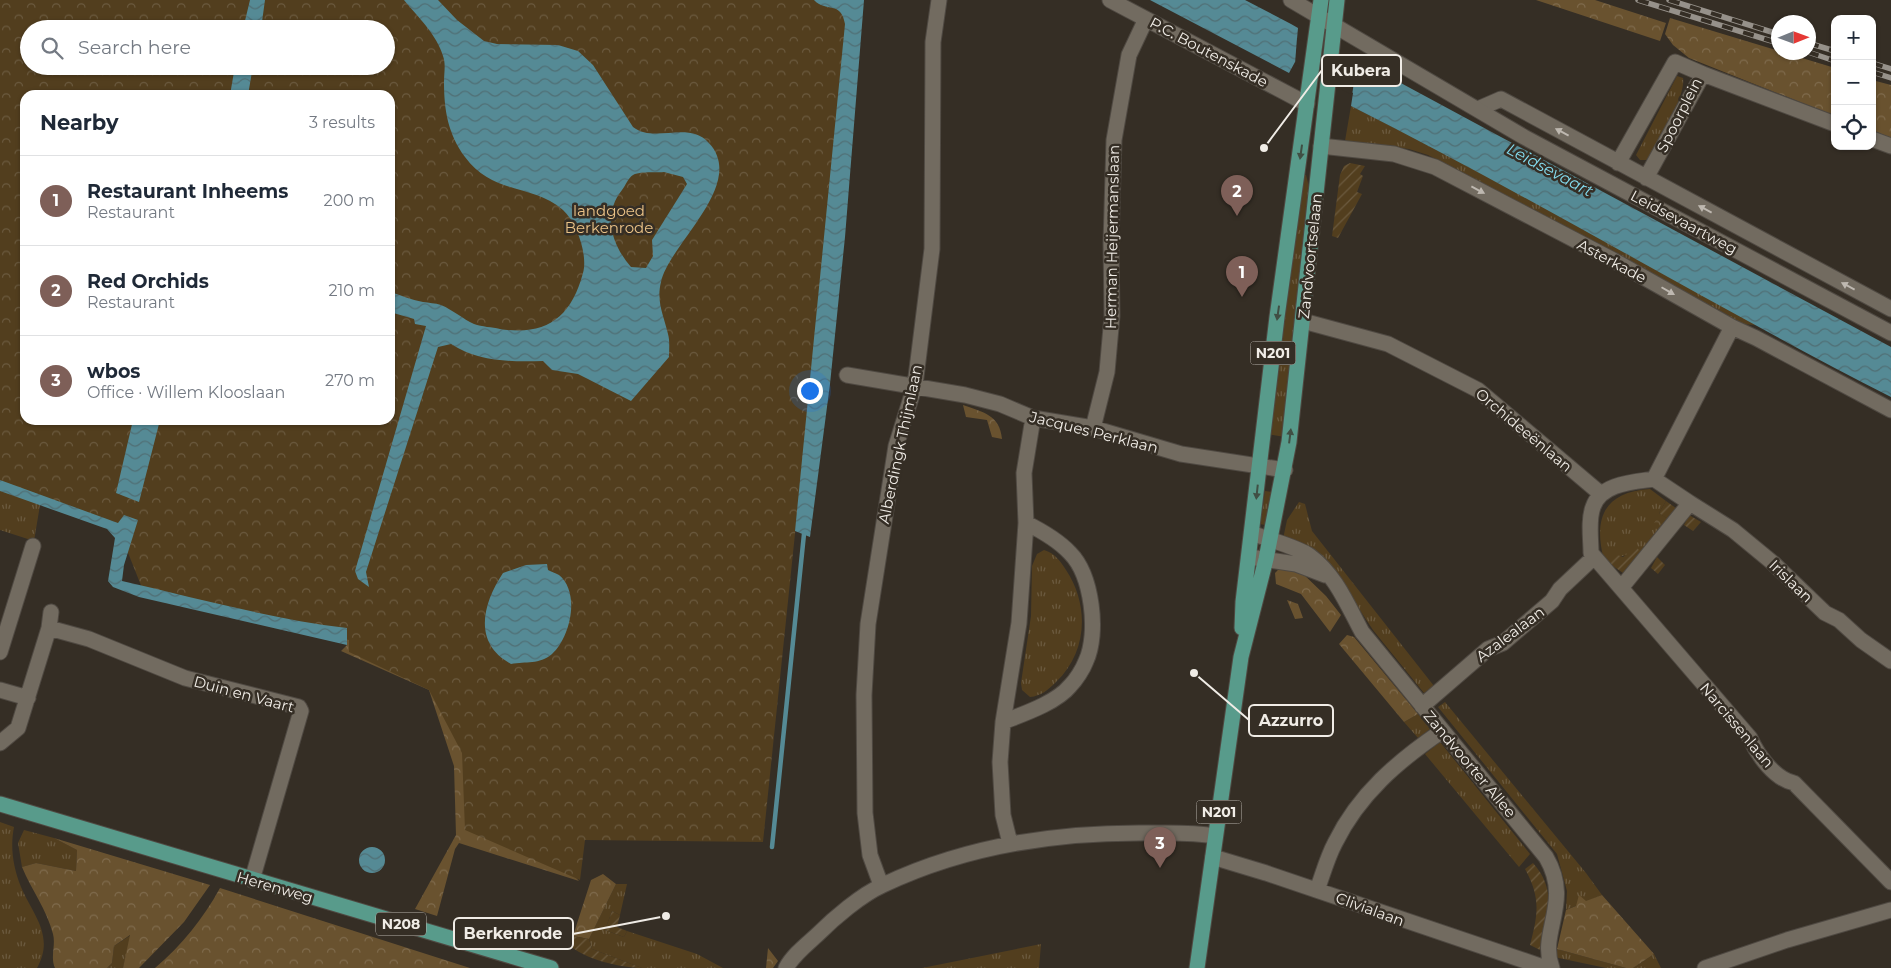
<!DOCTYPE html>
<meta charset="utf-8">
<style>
body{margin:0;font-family:Montserrat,sans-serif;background:#f6f6f7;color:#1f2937}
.controls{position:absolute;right:15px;top:15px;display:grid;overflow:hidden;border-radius:10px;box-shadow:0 1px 4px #0004}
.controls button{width:45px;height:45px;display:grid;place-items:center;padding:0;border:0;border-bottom:1px solid #e0e1e3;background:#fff;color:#1f2937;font:25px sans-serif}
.compass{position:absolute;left:1771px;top:15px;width:45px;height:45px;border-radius:50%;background:#fff;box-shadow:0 1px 4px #0004;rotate:89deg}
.you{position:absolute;left:809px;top:390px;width:18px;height:18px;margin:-12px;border:4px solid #fff;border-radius:50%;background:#1a73e8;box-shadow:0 0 0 8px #1a73e833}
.badge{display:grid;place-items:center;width:32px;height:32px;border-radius:50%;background:#7e5f58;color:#fff;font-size:16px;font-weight:700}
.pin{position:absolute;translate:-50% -41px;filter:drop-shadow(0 1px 2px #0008)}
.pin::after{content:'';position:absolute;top:26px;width:18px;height:15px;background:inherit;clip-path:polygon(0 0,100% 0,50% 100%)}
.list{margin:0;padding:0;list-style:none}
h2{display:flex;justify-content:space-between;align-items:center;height:65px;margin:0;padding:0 20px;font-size:21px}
h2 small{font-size:16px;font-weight:400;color:#747a83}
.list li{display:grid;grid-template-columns:32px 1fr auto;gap:15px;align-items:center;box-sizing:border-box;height:90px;padding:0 20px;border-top:1px solid #e0e1e3}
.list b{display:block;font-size:19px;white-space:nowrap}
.list p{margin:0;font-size:16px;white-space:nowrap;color:#747a83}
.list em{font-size:16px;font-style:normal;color:#747a83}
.icon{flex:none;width:28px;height:28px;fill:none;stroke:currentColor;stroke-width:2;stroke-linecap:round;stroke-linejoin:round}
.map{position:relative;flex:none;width:1891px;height:968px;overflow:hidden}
.search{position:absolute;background:#fff;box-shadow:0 1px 4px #0004;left:20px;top:20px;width:375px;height:55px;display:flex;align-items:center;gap:12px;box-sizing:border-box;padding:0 18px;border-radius:28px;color:#747a83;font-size:19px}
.panel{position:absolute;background:#fff;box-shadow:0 1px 4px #0004;left:20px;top:90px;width:375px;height:335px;border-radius:15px}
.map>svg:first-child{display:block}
.grass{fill:url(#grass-tufts)}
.forest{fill:url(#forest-crowns)}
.park{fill:url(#park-crowns);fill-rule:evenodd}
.garden{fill:url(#garden-furrows)}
.water{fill:url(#water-waves);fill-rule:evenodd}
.pier{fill:#352e25}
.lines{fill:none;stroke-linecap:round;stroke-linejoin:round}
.stream{stroke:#558a95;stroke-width:4.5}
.street-casing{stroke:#4f4942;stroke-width:17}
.secondary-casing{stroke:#4f4942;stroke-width:17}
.primary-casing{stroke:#4f4942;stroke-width:17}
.street{stroke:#726b60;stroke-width:15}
.secondary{stroke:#726b60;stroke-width:15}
.primary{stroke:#589b8b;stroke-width:15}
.rail-casing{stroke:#96918a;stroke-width:5.5}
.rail{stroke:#352e25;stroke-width:4;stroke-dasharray:11;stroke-linecap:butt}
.oneway{fill:#beb8b0}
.oneway2{fill:#404f44}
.labels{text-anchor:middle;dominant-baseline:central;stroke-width:5;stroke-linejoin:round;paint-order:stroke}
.shield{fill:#352e25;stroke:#b8b3ac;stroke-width:1}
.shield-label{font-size:14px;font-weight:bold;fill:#f0ece6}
.street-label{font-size:15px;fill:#f0ece6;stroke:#352e25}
.park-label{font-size:15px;fill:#eac287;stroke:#352e25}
.water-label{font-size:16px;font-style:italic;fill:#84dcef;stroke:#352e25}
.leader{fill:none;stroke:#f0ece6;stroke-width:2}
.callout-dot{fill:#f0ece6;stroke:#352e25;stroke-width:2}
.callout{fill:#352e25;stroke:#f0ece6;stroke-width:2}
.callout-label{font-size:16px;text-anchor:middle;font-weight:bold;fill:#f0ece6}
</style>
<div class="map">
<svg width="1891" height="968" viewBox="0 0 1891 968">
<defs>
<pattern id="grass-tufts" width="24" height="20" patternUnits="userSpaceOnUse" patternTransform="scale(1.25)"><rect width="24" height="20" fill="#523e1e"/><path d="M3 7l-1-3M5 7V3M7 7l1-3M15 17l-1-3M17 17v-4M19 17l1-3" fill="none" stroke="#6b5a3f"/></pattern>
<pattern id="forest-crowns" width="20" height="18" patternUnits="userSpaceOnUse" patternTransform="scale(1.25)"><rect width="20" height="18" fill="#69522f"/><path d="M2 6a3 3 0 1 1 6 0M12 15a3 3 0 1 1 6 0" fill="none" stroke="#7f6b4d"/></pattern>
<pattern id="park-crowns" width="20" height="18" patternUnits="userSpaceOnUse" patternTransform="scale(1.25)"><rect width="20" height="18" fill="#523e1e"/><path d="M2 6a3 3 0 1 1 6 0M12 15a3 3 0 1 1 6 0" fill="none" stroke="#6b5a3f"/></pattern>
<pattern id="garden-furrows" width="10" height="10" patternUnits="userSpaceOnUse" patternTransform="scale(1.25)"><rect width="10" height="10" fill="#523e1e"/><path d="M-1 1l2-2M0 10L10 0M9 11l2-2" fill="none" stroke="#6b5a3f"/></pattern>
<pattern id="water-waves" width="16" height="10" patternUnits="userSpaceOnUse" patternTransform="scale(1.25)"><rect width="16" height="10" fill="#558a95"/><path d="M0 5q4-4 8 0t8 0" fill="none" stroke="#506f75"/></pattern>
</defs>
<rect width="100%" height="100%" fill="#352e25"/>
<path class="grass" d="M1677 76 1683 78C1686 96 1659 141 1650 157L1646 160H1640L1636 155Z
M1351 106 1464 163 1758 325 1736 324 1727 320 1728 315 1428 155 1409 149 1345 141Z
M1303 175H1306L1311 195 1285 437 1267 434Z
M0 486 40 505 34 541 0 530Z
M1650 489 1666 501 1659 513 1669 520 1650 550 1604 560C1593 518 1604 492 1650 489Z
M1265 491 1272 492 1265 525 1260 524Z
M1299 502 1305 504 1312 531 1434 686 1424 693 1373 630 1340 580 1283 539 1287 520Z
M1044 550C1055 553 1061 562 1066 570 1090 606 1087 653 1056 682 1048 690 1041 696 1030 697L1022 690 1021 683 1031 616 1032 566 1037 554Z
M1445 702 1586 873 1602 895 1566 910 1567 891 1557 854 1438 707Z
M1418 714 1430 729 1418 738 1404 722Z
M1440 742 1530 854 1519 867 1425 754Z
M0 822 14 827C10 847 13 867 21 887 33 915 55 936 37 968H0Z
M24 830 54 838 77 850 76 871 36 863 22 867 18 843Z
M616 884H627L620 915 612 911 605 930 624 937 627 931 697 954 723 968H642L592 949 589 939Z
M131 935 123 968H107L112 963 114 946Z
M1041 944 1039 968H922L932 966Z
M1557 949 1626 968H1606L1554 957Z
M1654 954 1661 968H1633Z"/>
<path class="forest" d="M1536 0H1595L1666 23 1660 41Z
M1670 18 1835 68V116L1689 58 1673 45 1665 34Z
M1872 80 1891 85V138L1872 130Z
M963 405C983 412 1000 415 1002 439L992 437 987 420 966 417Z
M1283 565 1299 570 1326 596 1341 615 1330 632 1301 594 1276 584 1275 573Z
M354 589 557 857 579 881 459 843 455 849 437 916 415 909 456 835 454 766 429 690 341 651 347 645V628Z
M1287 600 1298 604 1303 618 1295 619Z
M1347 635 1354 637 1418 714 1404 722 1339 644Z
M54 838 210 885 184 922 139 968H123L130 935 114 946 112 963 107 968H55C50 958 56 945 53 934 47 910 31 889 22 867L36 863 76 871 77 850Z
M603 874 616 884 589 939 573 936 591 880Z
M220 888 470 968H155C182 945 203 919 220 888Z
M1579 895 1586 901 1602 895 1654 954 1633 968H1626L1557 949 1566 910 1576 906Z
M768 948 778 961 773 968H766Z"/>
<path class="park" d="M0 0H858L823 264 763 842 585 840 580 880 465 830 462 753 429 690 349 652V640L144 593 119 530 0 486ZM29 29H386V66H29ZM25 95H390V420H25Z
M1660 514 1669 520 1664 529 1654 523Z"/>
<path class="garden" d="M1350 163 1365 166 1360 174 1363 176 1357 192 1362 194 1338 238 1332 236 1340 175 1344 166Z
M1666 501 1680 511 1669 520 1659 513Z
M1689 515 1701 522 1693 531 1684 525Z
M1636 547 1644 555 1626 575 1604 560 1612 553 1623 557Z
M1657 557 1665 565 1658 574 1651 568Z
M1533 863C1558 891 1547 916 1540 950L1530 945C1538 914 1541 898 1525 869Z
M612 911 620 915 617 927 627 931 624 937 605 930Z
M573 936 589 939 592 949 642 968C621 968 583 959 568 944Z"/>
<path class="water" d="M250 0H265L261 29H243Z
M404 0H438L457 20 484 41 497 44 558 45 578 51 593 65 633 127C655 144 688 120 709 143 747 184 669 244 661 282 656 302 664 316 668 334 670 341 669 350 669 357L631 401 578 374 552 370 543 361C512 362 479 362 451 344L438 347 366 572 369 587 358 579 355 571 426 326 415 324 414 319 390 312V292C401 295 411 300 423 302 429 303 435 303 441 305 453 310 463 319 474 324 482 327 492 327 500 329 546 336 571 318 583 273 588 255 577 223 563 210 533 184 493 195 465 157 448 134 444 110 444 82 444 73 446 64 443 56 437 35 418 17 404 0ZM664 172 683 177 687 184 652 240 653 256 646 268 631 267C612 245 602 215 622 190 626 185 628 178 633 175 640 171 656 173 664 172Z
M814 0H864L845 237 830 384 810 537 795 531 845 24C841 0 826 13 814 0Z
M1150 0H1245L1291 24 1298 28 1297 39 1356 71 1360 61 1891 347V397C1709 304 1534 198 1351 106L1353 93 1295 62 1289 73Z
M235 66H253L248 95H230Z
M133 420H160L139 502 116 493Z
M0 480 118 523 124 515 138 520 124 565 122 581C197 598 271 619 347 628V645L139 597 113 587 108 581 115 538 107 529 0 491Z
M547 564 548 570C551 572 556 573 559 575 581 593 570 638 552 654 539 665 526 661 511 664 472 643 483 603 503 573L526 565Z
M359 860a13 13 0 1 1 26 0a13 13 0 1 1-26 0Z"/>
<path class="pier" d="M1297 38 1356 70 1352 95 1295 64Z"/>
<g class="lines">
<path class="stream" d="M772 847 804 534"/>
<g class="street-casing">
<path id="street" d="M1110 0 1307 104
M1703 74 1835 124
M1478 109 1501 99 1891 309
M1872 139 1891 146
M1321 146 1394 154 1435 167 1613 260 1732 327 1756 338 1891 410
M1618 163 1675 62 1703 74 1646 178
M1303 321 1388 344 1478 390 1601 494
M847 375 965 395 1000 404 1033 418 1093 428 1181 454 1285 470
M1093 428 1107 372 1112 316 1111 243 1114 140 1129 55 1146 19
M1654 479 1732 327
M1690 503 1733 530 1773 563 1825 613 1839 620 1861 640 1891 661
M1252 533C1268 540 1296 546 1310 556 1335 574 1348 606 1362 632L1546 857C1573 903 1538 932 1552 968
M1250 557 1296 564 1325 575
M1621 588 1690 503 1654 479C1634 482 1601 483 1593 507 1588 520 1591 540 1591 553L1750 738C1758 756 1775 779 1794 783L1891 882
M49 628 51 612
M0 652 33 546
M0 690 28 698
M1422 706 1488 649 1503 643 1552 601 1560 589 1594 557
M1003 722C1023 714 1056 703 1070 686 1076 680 1083 669 1086 661 1099 633 1092 575 1070 553 1058 540 1042 531 1026 523
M0 743 18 728 49 628 89 639 185 678 299 707 301 711 252 880
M1010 843 1003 815 1000 762 1003 722 1019 623 1026 523 1024 473 1033 418
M1213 857 1266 873 1546 968
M881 885 870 855 865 813 864 695 868 624 896 446 915 385 932 249 933 42 939 0
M1317 890C1323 874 1327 858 1335 843 1359 794 1398 761 1442 731
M786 968C793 955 806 945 817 935 834 918 861 895 883 885 965 846 1057 832 1148 833 1170 833 1193 832 1215 836
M1705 968 1787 940 1891 910"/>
</g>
<g class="secondary-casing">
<path id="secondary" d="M1291 0 1524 137 1891 333"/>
</g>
<g class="primary-casing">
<path id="primary" d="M1242 628 1243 602 1277 317 1321 0
M0 804 551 968
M1197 968 1241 657 1266 559 1289 442 1337 0"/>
</g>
<use href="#street" class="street"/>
<use href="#secondary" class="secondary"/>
<use href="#primary" class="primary"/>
<g class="rail-casing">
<path id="rail" d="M1638 0 1778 43
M1669 0 1778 34
M1808 43 1835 51
M1808 52 1835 61
M1872 63 1891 69
M1872 72 1891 78"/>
</g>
<use href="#rail" class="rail"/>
</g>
<defs><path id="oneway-solid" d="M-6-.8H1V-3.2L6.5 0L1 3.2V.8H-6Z" transform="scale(1.25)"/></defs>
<g class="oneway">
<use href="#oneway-solid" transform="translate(1562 132) rotate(-152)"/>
<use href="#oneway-solid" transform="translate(1478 190) rotate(28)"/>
<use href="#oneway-solid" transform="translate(1705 209) rotate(-152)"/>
<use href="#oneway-solid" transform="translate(1848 286) rotate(-152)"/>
<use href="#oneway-solid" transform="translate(1668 291) rotate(30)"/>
</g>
<g class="oneway2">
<use href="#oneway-solid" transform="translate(1301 152) rotate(98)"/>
<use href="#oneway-solid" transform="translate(1278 313) rotate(98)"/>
<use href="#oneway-solid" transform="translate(1290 436) rotate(-83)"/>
<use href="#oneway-solid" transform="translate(1257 492) rotate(96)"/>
</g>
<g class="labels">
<g class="shield">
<rect x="1250.5" y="341.5" width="45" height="23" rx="4"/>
<rect x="1196.5" y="800.5" width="45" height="23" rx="4"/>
<rect x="376" y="912.5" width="50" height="23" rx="4"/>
</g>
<g class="shield-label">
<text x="1273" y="353">N201</text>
<text x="1219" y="812">N201</text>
<text x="401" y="924">N208</text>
</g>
<g class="street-label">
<text transform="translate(1209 52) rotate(28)">P.C. Boutenskade</text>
<text transform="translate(1679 115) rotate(-63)">Spoorplein</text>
<text transform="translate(1684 222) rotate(28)">Leidsevaartweg</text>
<text transform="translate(1112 237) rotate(-89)">Herman Heijermanslaan</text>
<text transform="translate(1310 256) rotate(-84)">Zandvoortselaan</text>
<text transform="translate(1612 261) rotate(28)">Asterkade</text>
<text transform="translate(1524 430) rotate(40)">Orchideeënlaan</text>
<text transform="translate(1094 432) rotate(14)">Jacques Perklaan</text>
<text transform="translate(900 444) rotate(-78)">Alberdingk Thijmlaan</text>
<text transform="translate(1791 581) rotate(44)">Irislaan</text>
<text transform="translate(1510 634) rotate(-37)">Azalealaan</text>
<text transform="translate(244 694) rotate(15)">Duin en Vaart</text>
<text transform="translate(1737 725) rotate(50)">Narcissenlaan</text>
<text transform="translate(1470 764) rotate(50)">Zandvoorter Allee</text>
<text transform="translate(275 887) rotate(16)">Herenweg</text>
<text transform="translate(1370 909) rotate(20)">Clivialaan</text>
</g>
<g class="park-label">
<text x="609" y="210">landgoed<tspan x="609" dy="17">Berkenrode</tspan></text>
</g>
<g class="water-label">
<text transform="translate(1550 170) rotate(28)">Leidsevaart</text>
</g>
</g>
<path class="leader" d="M1264 148L1322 70M1194 673L1249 720M666 916L573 934"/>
<g class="callout-dot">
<circle cx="1264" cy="148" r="5"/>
<circle cx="1194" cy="673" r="5"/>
<circle cx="666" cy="916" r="5"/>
</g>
<g class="callout">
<rect x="1322" y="55" width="79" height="31" rx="5"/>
<rect x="1249" y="705" width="84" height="31" rx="5"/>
<rect x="454" y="918" width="119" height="31" rx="5"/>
</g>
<g class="callout-label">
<text x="1361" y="76">Kubera</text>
<text x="1291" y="726">Azzurro</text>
<text x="513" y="939">Berkenrode</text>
</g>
</svg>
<div class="controls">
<button>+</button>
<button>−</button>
<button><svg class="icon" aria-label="locate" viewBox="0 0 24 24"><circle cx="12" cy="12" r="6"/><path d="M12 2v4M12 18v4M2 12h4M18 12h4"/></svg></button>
</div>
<svg class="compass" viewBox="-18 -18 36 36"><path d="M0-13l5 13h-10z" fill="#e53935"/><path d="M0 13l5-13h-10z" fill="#747a83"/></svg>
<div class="you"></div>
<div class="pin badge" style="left:1242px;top:297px">1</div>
<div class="pin badge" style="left:1237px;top:216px">2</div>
<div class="pin badge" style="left:1160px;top:868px">3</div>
<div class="search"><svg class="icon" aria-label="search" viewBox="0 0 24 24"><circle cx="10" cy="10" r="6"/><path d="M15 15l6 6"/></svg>Search here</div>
<section class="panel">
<h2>Nearby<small>3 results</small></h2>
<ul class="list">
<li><span class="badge">1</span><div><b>Restaurant Inheems</b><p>Restaurant</p></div><em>200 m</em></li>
<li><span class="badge">2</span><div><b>Red Orchids</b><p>Restaurant</p></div><em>210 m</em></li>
<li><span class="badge">3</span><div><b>wbos</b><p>Office · Willem Klooslaan</p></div><em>270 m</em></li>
</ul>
</section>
</div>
